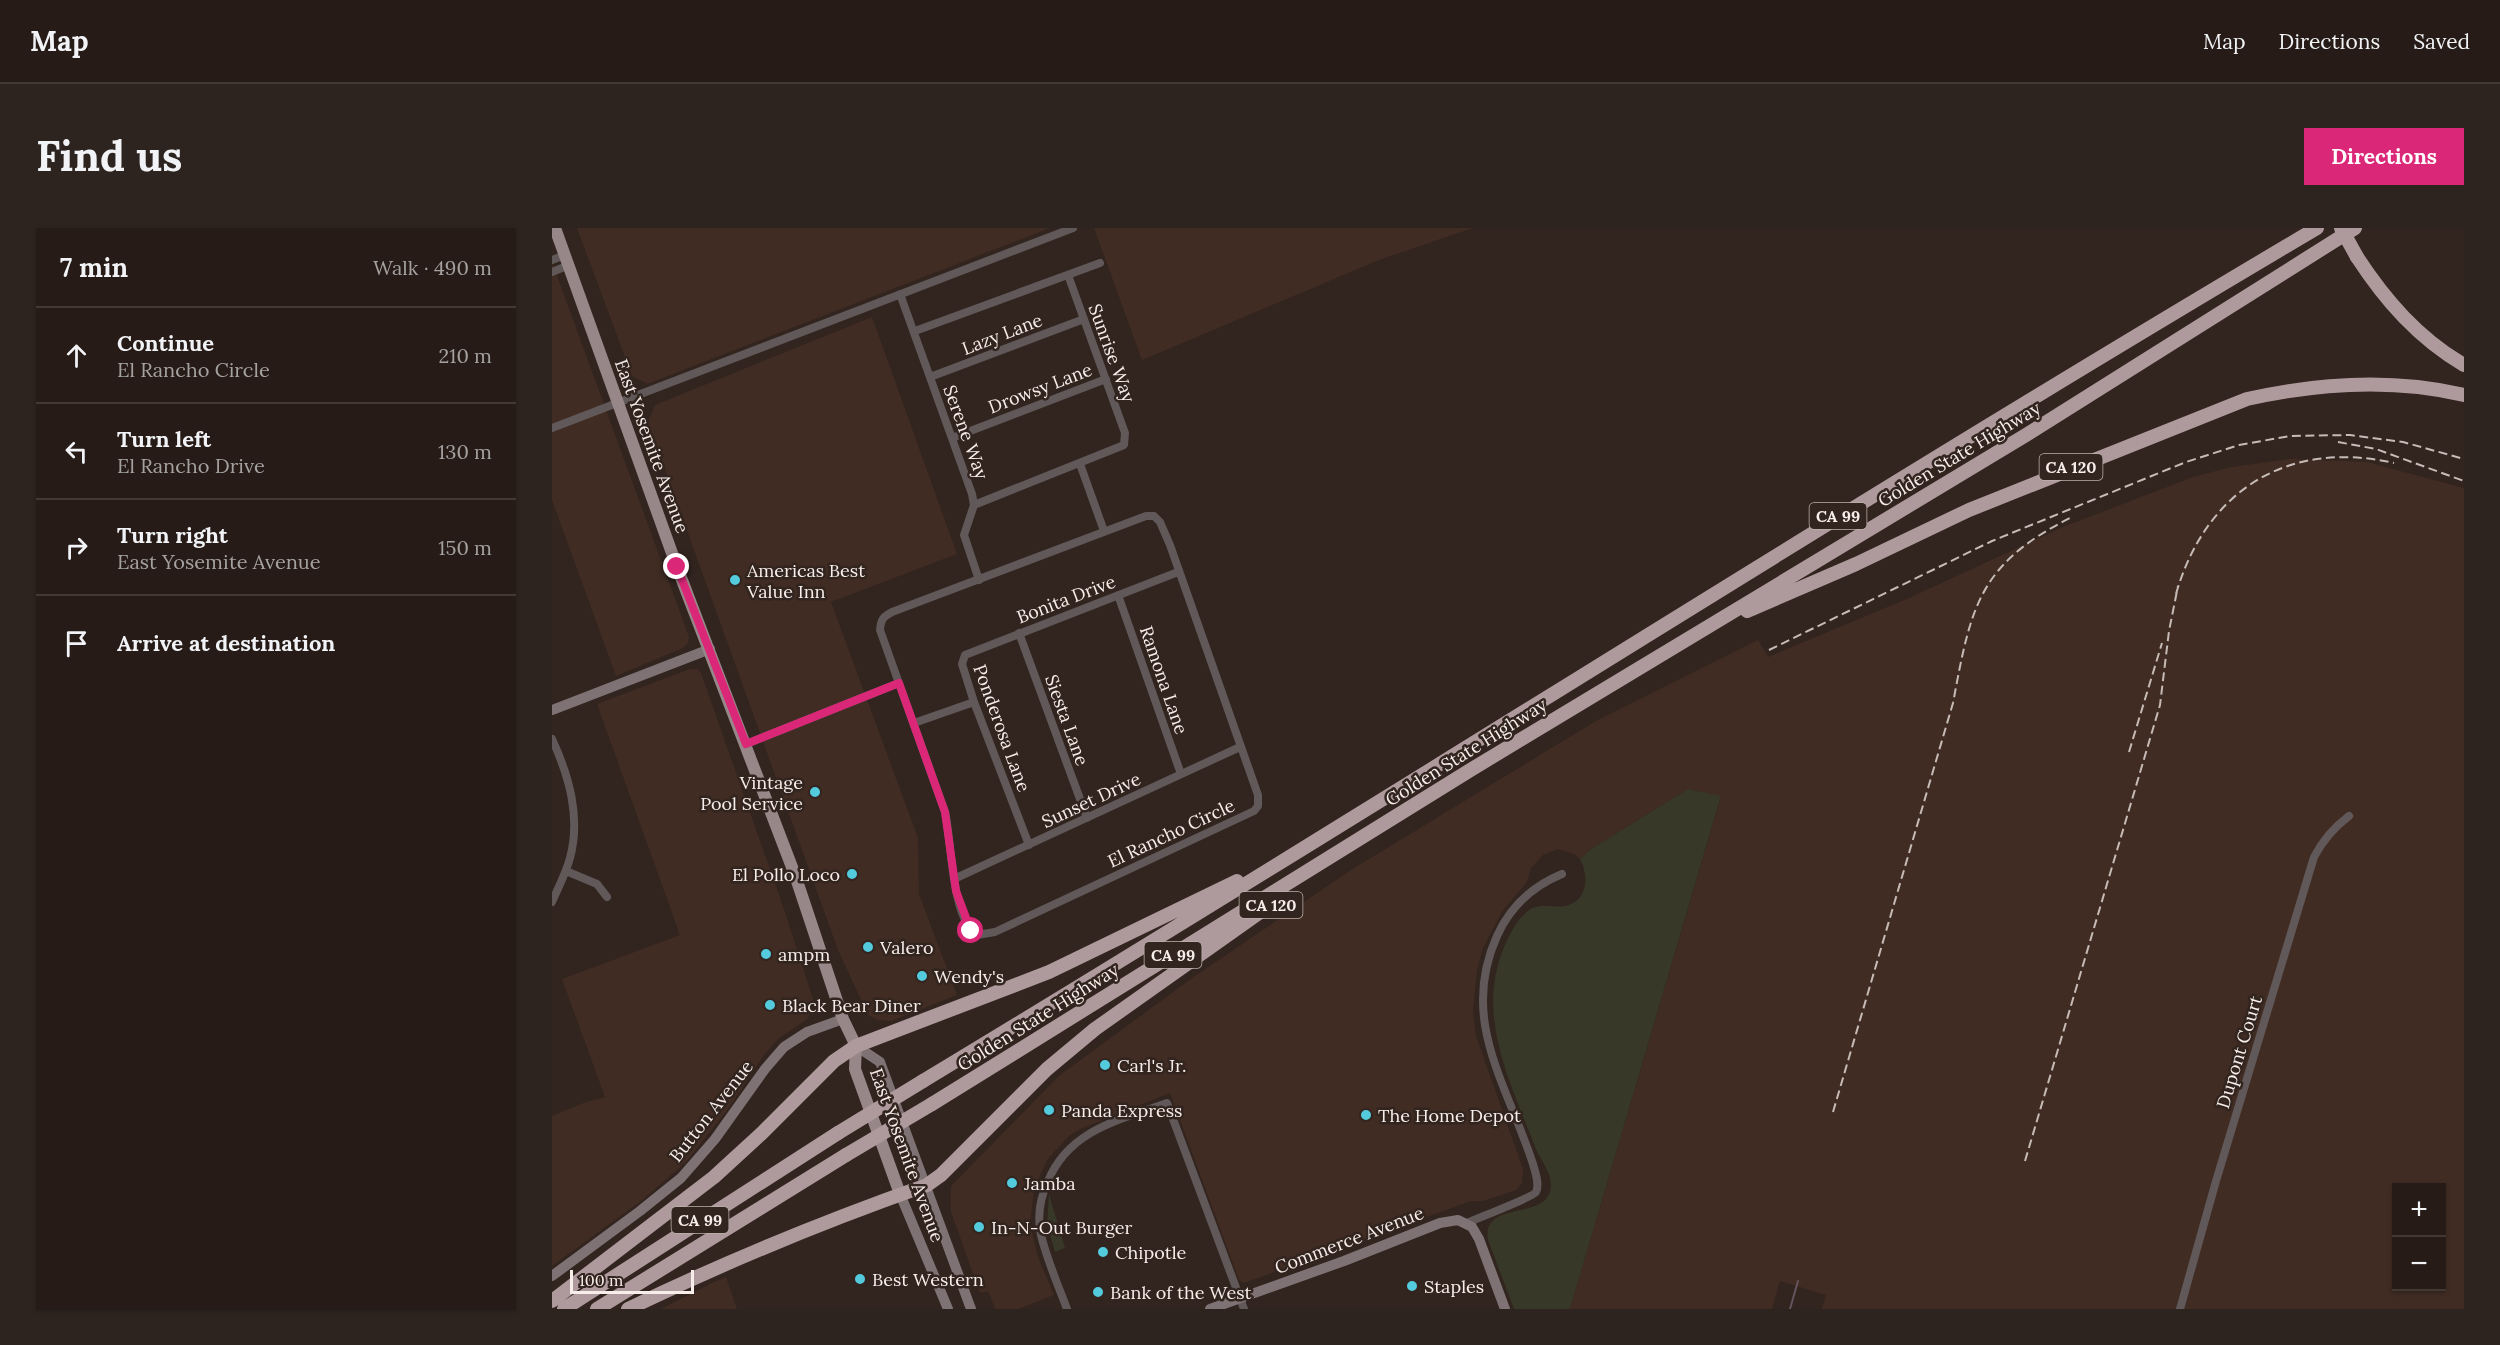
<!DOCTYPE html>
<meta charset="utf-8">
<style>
body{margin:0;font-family:Lora,serif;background:#2e241f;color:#f1f3f6}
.controls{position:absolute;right:18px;bottom:18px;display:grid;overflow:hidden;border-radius:0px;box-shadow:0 2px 4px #0004}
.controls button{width:54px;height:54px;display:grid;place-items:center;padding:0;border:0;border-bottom:2px solid #423935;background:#261b16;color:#f1f3f6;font:30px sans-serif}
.scale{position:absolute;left:18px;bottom:15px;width:124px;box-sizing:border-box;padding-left:6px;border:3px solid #f7ede9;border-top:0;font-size:16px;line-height:21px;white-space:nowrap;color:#f7ede9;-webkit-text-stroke:4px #32241e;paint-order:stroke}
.stop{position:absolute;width:18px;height:18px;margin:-14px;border:4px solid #db2777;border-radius:50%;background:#fff}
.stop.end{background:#db2777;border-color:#fff;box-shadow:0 2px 6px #0008}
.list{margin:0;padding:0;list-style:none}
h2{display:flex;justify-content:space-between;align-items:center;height:78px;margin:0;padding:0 24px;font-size:26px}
h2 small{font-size:20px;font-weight:400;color:#a4a1a1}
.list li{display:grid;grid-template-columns:39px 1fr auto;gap:18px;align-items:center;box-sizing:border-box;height:96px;padding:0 24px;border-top:2px solid #423935}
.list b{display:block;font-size:22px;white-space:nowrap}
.list p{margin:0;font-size:20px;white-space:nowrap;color:#a4a1a1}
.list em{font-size:20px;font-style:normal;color:#a4a1a1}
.icon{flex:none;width:33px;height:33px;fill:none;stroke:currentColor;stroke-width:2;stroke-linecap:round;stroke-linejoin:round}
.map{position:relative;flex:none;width:1912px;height:1081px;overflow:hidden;border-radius:0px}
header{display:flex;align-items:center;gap:36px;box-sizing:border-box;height:84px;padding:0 30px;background:#261b16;border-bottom:2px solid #423935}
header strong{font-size:28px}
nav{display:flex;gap:33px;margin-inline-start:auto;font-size:21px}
.intro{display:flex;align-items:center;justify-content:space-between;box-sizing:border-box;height:144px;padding:0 36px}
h1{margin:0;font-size:42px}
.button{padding:15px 27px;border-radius:0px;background:#db2777;color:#fff;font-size:21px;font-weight:700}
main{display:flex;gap:36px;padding:0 36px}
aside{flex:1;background:#261b16;border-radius:0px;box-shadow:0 2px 4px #0004}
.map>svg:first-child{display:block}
.built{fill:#402c23;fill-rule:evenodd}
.green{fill:#383828}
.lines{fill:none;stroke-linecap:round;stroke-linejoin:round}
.stream{stroke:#64535c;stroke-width:2}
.street{stroke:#605859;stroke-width:8}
.secondary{stroke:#7f7274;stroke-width:10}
.primary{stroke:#988789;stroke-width:12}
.highway{stroke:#ae999c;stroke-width:14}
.rail{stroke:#c6bbb7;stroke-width:2;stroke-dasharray:9 4.5;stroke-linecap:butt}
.highway-bridge{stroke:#ae999c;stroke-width:14}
.route{stroke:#db2777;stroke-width:8}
.poi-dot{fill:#54cadd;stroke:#32241e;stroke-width:2}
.labels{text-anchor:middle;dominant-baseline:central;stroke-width:5;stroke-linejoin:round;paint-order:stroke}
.shield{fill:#32241e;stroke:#bcb1ac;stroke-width:1.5}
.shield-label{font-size:16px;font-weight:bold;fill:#f7ede9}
.street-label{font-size:18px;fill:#f7ede9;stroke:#32241e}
.poi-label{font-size:18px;fill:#f7ede9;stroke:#32241e;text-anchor:start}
</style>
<header>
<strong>Map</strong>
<nav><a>Map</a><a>Directions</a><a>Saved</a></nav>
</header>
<div class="intro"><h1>Find us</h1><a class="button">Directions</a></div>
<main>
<aside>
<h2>7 min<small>Walk · 490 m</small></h2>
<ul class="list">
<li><svg class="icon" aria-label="ahead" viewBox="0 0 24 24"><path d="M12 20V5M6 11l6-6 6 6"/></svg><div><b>Continue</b><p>El Rancho Circle</p></div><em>210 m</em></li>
<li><svg class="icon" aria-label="left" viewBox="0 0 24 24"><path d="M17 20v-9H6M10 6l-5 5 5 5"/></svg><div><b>Turn left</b><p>El Rancho Drive</p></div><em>130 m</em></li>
<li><svg class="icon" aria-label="right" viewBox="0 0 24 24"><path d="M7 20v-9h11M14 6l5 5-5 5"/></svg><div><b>Turn right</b><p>East Yosemite Avenue</p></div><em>150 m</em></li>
<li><svg class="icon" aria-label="arrive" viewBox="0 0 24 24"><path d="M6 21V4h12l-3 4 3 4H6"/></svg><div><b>Arrive at destination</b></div></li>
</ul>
</aside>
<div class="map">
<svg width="1912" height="1081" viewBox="0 0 1912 1081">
<rect width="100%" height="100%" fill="#32241e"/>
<path class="built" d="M25 0H498L95 156 80 148Z
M542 0H921L827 32 590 132Z
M0 34 137 409 136 415 131 420 64 448 0 272Z
M320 89 405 326 279 374 366 610 367 666 405 767 339 793 326 792 316 787 286 722 96 194 103 177Z
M1738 231 1815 234 1912 260V1081H1270L1274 1067 1228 1053 1220 1081H1018L1169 569 1136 561 1039 621 1028 631 1022 626 1006 621 991 627 979 640 975 654 951 682 931 720 925 742 921 783 924 808 971 941 970 955 964 962 931 973H919L692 1055 687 1052 618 865 528 901 517 908 495 932 482 961 478 996 486 1029 502 1067 466 1081H443L436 1063 428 1065 399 984V958L508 847 643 748 799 642 1044 493 1206 412 1216 429 1357 370 1511 299 1641 249 1679 239ZM1844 960H1890V1058H1844Z
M138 441H145L149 445 233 684 262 774V781L254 792 227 810 212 827 176 881 134 934 89 973 0 1038V888L34 874 53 869 10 751 128 707 45 476Z
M174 1049 185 1081H109L158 1056Z"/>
<path class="green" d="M1136 561 1169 568 1018 1081H962L936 1012C929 970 998 995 999 957 999 944 988 931 983 919 959 855 923 789 952 719 958 705 967 687 981 680 992 675 1002 680 1013 678 1036 673 1037 648 1028 631L1039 621Z
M497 966 513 1020 503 1024 495 997Z"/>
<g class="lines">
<path class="stream" d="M1238 1081 1246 1053"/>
<path class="street" d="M0 32 13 27
M0 44 17 37
M348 66 420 266 422 277 412 307 427 352
M363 103 548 35
M378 149 532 91
M0 200 521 0
M400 210 554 151
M528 236 552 303
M422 277 572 217 573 205 516 47
M594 288H602L608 294 618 317 706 567V578L702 583 443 704 425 707C399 690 400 614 393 584L328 402C329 391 331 389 340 384Z
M566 367 629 546
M467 405 535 590
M362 495 422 474
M0 511C17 548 29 589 18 630 14 645 6 660 0 674
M194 516 347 455
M477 617 422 474 410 436 413 427 626 344
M14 643 45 656 55 669
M402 651 688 519
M915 995C926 990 981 969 984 964 988 956 983 944 981 936 955 856 907 792 945 708 958 679 981 658 1010 646
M515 1081C506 1057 495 1032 489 1007 485 988 488 970 496 953 517 902 567 892 615 875L692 1081
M1628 1081 1664 953 1762 629C1771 612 1781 600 1797 588"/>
<path class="secondary" d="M0 482 158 421
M304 818 328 834 419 1081
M348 966 396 1081
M0 1048 88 983 129 950 163 911 213 841 232 819 255 804 291 791
M658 1081 792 1033 888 995 906 992 920 999 927 1011 953 1081"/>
<path class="primary" d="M3 0 125 339 243 647 291 791 304 818 303 841 348 966"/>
<path class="highway" d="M1805 29C1833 72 1866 110 1912 137
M1195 383 1304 336 1417 282 1695 171C1767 155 1840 150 1912 167
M371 853C837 572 1296 277 1765 0
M380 876 920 541 1474 207 1803 0
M0 1073 162 949 209 906 282 833 304 818 497 744 685 653
M12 1081 286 905
M45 1081 294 927
M76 1081C173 1034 273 993 375 957L389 947 495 841 543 801 731 668"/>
<path class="rail" d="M1786 214 1824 221 1912 253
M1624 366C1654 262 1736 211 1842 235
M1217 422 1440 313 1634 234 1687 217 1738 208 1798 207 1851 214 1912 231
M1577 524 1610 415
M1281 884 1401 475C1419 379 1426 336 1520 289
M1473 933 1608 477 1617 403 1626 358"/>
<path class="highway-bridge" d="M1789 0 1805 29
M286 905 371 853
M294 927 380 876"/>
</g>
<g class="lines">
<path class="route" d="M125 339 194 516 347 455 393 584 404 663 419 703"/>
</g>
<g class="poi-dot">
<circle cx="183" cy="352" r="6"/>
<circle cx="263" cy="564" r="6"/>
<circle cx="300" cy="646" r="6"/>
<circle cx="316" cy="719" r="6"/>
<circle cx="214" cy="726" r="6"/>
<circle cx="370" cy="748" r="6"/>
<circle cx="218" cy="777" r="6"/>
<circle cx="553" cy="837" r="6"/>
<circle cx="497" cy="882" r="6"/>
<circle cx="814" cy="887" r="6"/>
<circle cx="460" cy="955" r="6"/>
<circle cx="427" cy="999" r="6"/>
<circle cx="551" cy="1024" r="6"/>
<circle cx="308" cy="1051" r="6"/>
<circle cx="860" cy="1058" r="6"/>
<circle cx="546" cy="1064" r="6"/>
</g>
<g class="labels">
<g class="shield">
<rect x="1487.5" y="226" width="63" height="26" rx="4.5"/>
<rect x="1257.5" y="275" width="57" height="26" rx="4.5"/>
<rect x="687.5" y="664" width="63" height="26" rx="4.5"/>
<rect x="592.5" y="714" width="57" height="26" rx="4.5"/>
<rect x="119.5" y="979" width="57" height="26" rx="4.5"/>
</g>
<g class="shield-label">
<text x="1519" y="239">CA 120</text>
<text x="1286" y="288">CA 99</text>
<text x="719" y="677">CA 120</text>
<text x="621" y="727">CA 99</text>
<text x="148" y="992">CA 99</text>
</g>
<g class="street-label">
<text transform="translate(450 106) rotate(-21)">Lazy Lane</text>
<text transform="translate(560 125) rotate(70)">Sunrise Way</text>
<text transform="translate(488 160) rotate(-21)">Drowsy Lane</text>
<text transform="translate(414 204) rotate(70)">Serene Way</text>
<text transform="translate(100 218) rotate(70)">East Yosemite Avenue</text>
<text transform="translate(1407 226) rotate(-31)">Golden State Highway</text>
<text transform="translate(514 371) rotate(-21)">Bonita Drive</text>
<text transform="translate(612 452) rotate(71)">Ramona Lane</text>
<text transform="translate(515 492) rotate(70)">Siesta Lane</text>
<text transform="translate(450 500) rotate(70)">Ponderosa Lane</text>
<text transform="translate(914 524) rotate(-32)">Golden State Highway</text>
<text transform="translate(539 572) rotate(-25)">Sunset Drive</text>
<text transform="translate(619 605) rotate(-25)">El Rancho Circle</text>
<text transform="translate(486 789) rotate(-32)">Golden State Highway</text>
<text transform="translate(1687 824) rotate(-73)">Dupont Court</text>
<text transform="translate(159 883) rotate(-52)">Button Avenue</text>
<text transform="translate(355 927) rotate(70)">East Yosemite Avenue</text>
<text transform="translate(797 1012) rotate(-21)">Commerce Avenue</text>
</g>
<g class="poi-label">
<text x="195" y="342">Americas Best<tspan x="195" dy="21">Value Inn</tspan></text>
<text x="251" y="554" text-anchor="end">Vintage<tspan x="251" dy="21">Pool Service</tspan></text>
<text x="288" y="646" text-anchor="end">El Pollo Loco</text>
<text x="328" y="719">Valero</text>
<text x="226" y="726">ampm</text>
<text x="382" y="748">Wendy's</text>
<text x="230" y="777">Black Bear Diner</text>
<text x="565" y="837">Carl's Jr.</text>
<text x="509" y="882">Panda Express</text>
<text x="826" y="887">The Home Depot</text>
<text x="472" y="955">Jamba</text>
<text x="439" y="999">In-N-Out Burger</text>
<text x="563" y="1024">Chipotle</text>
<text x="320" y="1051">Best Western</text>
<text x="872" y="1058">Staples</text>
<text x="558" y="1064">Bank of the West</text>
</g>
</g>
</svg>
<div class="controls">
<button>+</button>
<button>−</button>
</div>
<div class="scale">100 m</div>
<div class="stop" style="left:419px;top:703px"></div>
<div class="stop end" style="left:125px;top:339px"></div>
</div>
</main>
